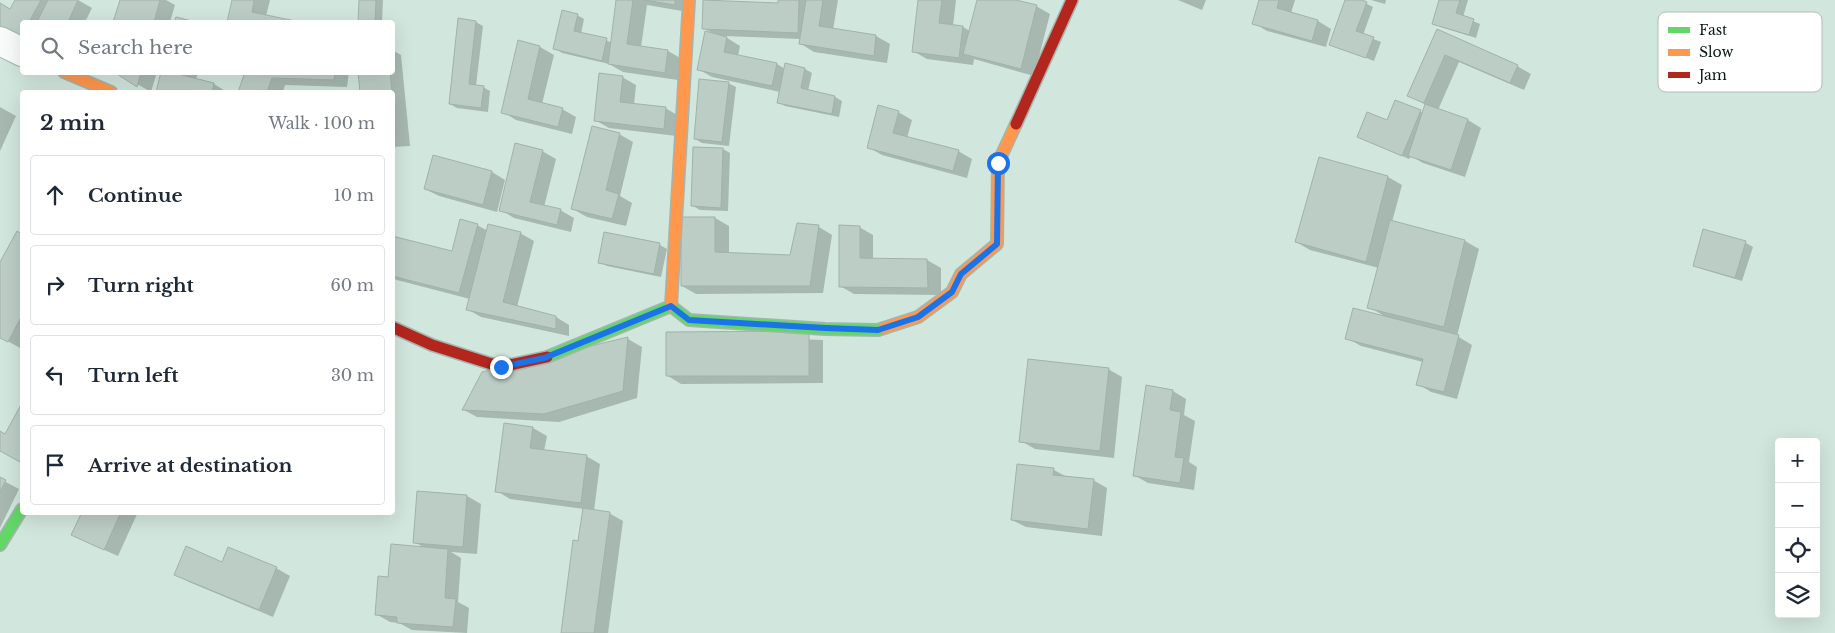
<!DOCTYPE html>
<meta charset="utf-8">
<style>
body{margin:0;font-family:"Libre Baskerville",serif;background:#f2f2f3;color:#1f2937}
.controls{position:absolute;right:15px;bottom:15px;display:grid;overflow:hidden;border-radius:5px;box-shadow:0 5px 20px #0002}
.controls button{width:45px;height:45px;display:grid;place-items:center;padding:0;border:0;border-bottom:1px solid #e0e1e3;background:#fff;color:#1f2937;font:25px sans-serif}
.stop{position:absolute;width:15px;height:15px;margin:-11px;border:4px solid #1a73e8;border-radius:50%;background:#fff}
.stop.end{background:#1a73e8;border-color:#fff;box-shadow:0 1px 5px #0008}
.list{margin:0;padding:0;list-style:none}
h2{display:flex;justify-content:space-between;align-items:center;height:65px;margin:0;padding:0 20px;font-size:21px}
h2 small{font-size:16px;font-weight:400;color:#747a83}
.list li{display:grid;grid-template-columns:32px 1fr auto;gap:15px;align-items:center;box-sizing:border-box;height:80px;margin:0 10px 10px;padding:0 10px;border:1px solid #e0e1e3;border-radius:5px}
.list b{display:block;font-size:19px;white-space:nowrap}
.list em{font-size:16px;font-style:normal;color:#747a83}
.icon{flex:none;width:28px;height:28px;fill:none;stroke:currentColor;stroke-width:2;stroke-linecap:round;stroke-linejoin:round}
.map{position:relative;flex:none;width:1835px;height:633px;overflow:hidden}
.search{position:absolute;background:#fff;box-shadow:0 5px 20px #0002;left:20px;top:20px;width:375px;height:55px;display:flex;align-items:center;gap:12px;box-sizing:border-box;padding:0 18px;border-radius:5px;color:#747a83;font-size:19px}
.panel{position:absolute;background:#fff;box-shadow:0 5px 20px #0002;left:20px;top:90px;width:375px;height:425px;border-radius:5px}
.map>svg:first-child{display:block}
.shadow{fill:#0003}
.building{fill:#bccdc6;stroke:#a1b2aa}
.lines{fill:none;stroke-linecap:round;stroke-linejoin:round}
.street-casing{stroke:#a4b5ae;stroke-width:30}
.fast-casing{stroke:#a4b5ae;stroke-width:14}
.slow-casing{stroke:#a4b5ae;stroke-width:14}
.jam-casing{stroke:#a4b5ae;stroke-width:14}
.street{stroke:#f8fbfa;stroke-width:28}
.fast{stroke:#63d668;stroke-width:11}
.slow{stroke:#ff974d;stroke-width:11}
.jam{stroke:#b3261e;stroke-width:11}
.route{stroke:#1a73e8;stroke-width:6}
.key{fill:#fff;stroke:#b5bab8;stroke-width:1}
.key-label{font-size:14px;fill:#091812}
</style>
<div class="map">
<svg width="1835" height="633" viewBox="0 0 1835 633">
<rect width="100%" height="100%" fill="#d1e6dd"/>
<path class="shadow" d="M16 0H78L92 8 85 22H22V42L0 5 11 10Z
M121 0H166L175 5 170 22H115Z
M233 0H270L266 16 295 22H228Z
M360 0H383L382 22H360Z
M618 0H690L688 12 647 5 641 47 668 51 682 59 678 80 623 72 609 64 562 53 555 48 577 15 584 19 581 34 606 40 612 43Z
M779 0H838L833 30 876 36 890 44 887 63 814 52 801 44V39L724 36 740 46 738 56 777 64 785 69H805L812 73 808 91 835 97 842 101 839 117 785 106 778 102 780 92 712 77 698 69 714 34 703 28 779 4Z
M919 0H956L953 26 963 27 970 31 978 0H1011L1036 6 1050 14 1034 76 974 59 973 65 927 59 913 51Z
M1178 0H1206L1202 10Z
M1260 0H1295L1291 13 1318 21 1331 29 1326 47 1267 31 1254 23Z
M1346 0H1359L1373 7 1363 35 1381 42 1374 61 1331 44Z
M1371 0H1386L1385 4Z
M1441 0H1468L1463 17 1480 24 1476 38 1441 27 1434 23Z
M476 22 483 26 476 86 483 87 490 91 488 112 457 108 450 104Z
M1437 30 1517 66 1531 74 1524 90 1459 62 1438 110 1468 120 1481 128 1465 177 1423 163 1411 156 1409 159 1366 140 1388 121 1396 101 1423 113 1426 105 1408 95Z
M519 42 540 47 554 55 542 104 562 109 576 117 572 134 516 120 503 112Z
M392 50 401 55 410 146 392 147V92H361L359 72H392Z
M116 72H157L151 92Z
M162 72H198L196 80 214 84 227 92H157Z
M246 72H349L347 87 285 85 283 92H239Z
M622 77 636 85 634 105 665 108 679 116 677 136 609 128 595 120Z
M728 83 736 87 729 146 702 143 695 139Z
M0 107 16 116 0 151Z
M898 112 912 120 907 138 958 151 972 159 967 178 882 155 868 147Z
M619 134 633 142 620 196 632 203 626 226 587 217 573 209Z
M723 149 730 153 728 211 700 210 693 206Z
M542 151 556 159 544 207 560 210 574 218 571 232 514 218 501 210Z
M1319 159 1388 177 1402 185 1392 222 1465 241 1479 249 1457 336 1472 345 1457 399 1431 392 1418 384 1423 362 1361 346 1347 338 1386 317 1369 307 1379 268 1310 250 1296 242Z
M492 172 505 180 497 212 439 196 425 189Z
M715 218 729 226V253L791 256 798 224 819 227 832 235 823 293 696 294 682 286Z
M477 225 488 231 520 233 534 241 517 307 556 317 569 325V336L481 317 467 309 470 299 397 280 392 278 393 237 453 253Z
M859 227 873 235V260H927L941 268V295L854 294 840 286Z
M1704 231 1746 243 1753 247 1742 281 1702 269 1695 265Z
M18 232 22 235V349L0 337V264Z
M605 234 660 245 667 249 661 277 607 266 600 262Z
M668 334 823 340V383L681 384 668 376Z
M628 339 642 347 637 398 559 422 477 417 464 410 550 366Z
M1108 369 1122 377 1114 458 1035 449 1021 441Z
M1173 391 1186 399 1184 415 1195 421 1189 462 1197 467 1194 490 1148 483 1134 475Z
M22 405V462L0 450V433L6 436Z
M533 428 547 436 544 451 586 456 600 464 594 511 609 513 623 521 608 633H562L584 509 510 499 497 491Z
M1054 470 1067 477 1093 480 1107 488 1102 536 1026 527 1012 520Z
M0 479 19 489 0 528Z
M467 496 481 504 477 554 451 552 461 558 458 602 469 608 467 633 412 630 399 623 390 622 376 614 389 578 425 548 414 542Z
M83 512H138L118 556 86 542Z
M223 563 276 568 290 576 273 617 189 582 176 574Z"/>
<path class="building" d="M15 0H41L29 22H22V36L20 41 0 30V3L10 9Z
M48 0H78L69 20 75 22H37Z
M120 0H160L154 22H113Z
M232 0H254L252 12 300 22H227Z
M359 0H376L375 22H358Z
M616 0H633L627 44 668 50 665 73 608 64Z
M644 0H675V5Z
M703 0 778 3V0H799L798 33 702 29Z
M806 0H823L819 26 876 35 874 56 799 44Z
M918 0H942L939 23 963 26 959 58 912 52Z
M977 0H1016L1037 5 1021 69 963 54Z
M1259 0H1279L1277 8 1318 20 1312 41 1252 24Z
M1345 0H1362L1367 2 1356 31 1374 37 1366 58 1329 45Z
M1439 0H1460L1456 13 1474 19 1469 35 1432 24Z
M562 10 578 14 574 31 607 38 602 61 553 49Z
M176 17 196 22H174Z
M458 18 476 21 469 84 484 86 481 108 449 104Z
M1437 29 1518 65 1510 83 1445 55 1424 103 1407 96Z
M705 31 727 37 724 52 777 63 772 86 697 70Z
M518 40 540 46 528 99 563 108 558 127 501 113Z
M785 63 805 68 801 88 835 96 832 114 777 103Z
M114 72H141L137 87Z
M161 72H183L182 75 214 83 212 92H156Z
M245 72H335L334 80 272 78 267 92H238Z
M358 72H390L392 92H360Z
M599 73 623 76 620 102 666 107 664 129 594 121Z
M699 79 729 82 722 142 694 139Z
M392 96 396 138 392 139Z
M1395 100 1421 110 1402 156 1357 137 1367 112 1387 120Z
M1425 104 1468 119 1451 170 1408 156Z
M878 105 899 111 893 133 959 150 953 171 867 148Z
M592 126 620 133 606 190 619 194 612 219 571 209Z
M515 143 543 150 530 202 561 209 557 225 499 211Z
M693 147 723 148 721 208 691 206Z
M433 155 492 171 483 205 424 189Z
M1319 157 1388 176 1366 262 1295 242Z
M681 217H715V252L790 255 797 223 819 225 810 286H681Z
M460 219 478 224 459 293 392 276V236L452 251Z
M1390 220 1465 240 1444 327 1367 308Z
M488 224 521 232 503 302 556 316V329L466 310Z
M839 225 860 226V258L927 259 928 288 839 287Z
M1703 229 1746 241 1735 278 1693 266Z
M17 231 22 234V315L8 342 0 338V262Z
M604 232 660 243 654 274 598 263Z
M1353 308 1459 335 1444 392 1416 385 1423 359 1345 339Z
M809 331V376H666V332Z
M628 337 623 391 544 414 462 410 482 372Z
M1028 359 1109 368 1100 451 1019 442Z
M1146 385 1173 390 1170 410 1181 412 1175 457 1184 458 1180 483 1133 476Z
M22 403V457L20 462 0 451V431L5 434Z
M504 423 533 427 530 448 587 455 581 503 495 492Z
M1017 464 1054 468 1053 475 1094 479 1088 529 1011 520Z
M0 477 6 480 0 492Z
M417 491 467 495 463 547 413 543Z
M583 508 610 512 594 633H561L573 540 578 541Z
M82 512H121L104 550 71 535Z
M391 544 448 549 445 598 456 599 453 627 397 623V617L375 615 378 576 388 577Z
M186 546 222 562 228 547 277 567 259 610 174 575Z"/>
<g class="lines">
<g class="street-casing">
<path id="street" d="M0 41 22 52"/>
</g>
<g class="fast-casing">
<path id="fast" d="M547 357 671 306 689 320 825 329 878 330 884 328
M0 545 22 509"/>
</g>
<g class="slow-casing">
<path id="slow" d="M64 72 111 92
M671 306 689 0
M884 328 918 317 952 292 961 274 997 244 998 163 1016 124"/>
</g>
<g class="jam-casing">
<path id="jam" d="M1016 124 1072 0
M392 327 432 345 501 367 547 357"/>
</g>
<use href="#street" class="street"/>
<use href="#fast" class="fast"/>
<use href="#slow" class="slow"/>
<use href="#jam" class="jam"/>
</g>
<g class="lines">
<path class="route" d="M501 367 544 358 671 306 689 320 825 328 878 330 918 317 952 292 961 274 997 244 998 163"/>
</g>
<rect x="1658" y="12" width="164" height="80" rx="8" class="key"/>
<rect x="1668" y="27" width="22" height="6" fill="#63d668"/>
<rect x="1668" y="49" width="22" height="7" fill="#ff974d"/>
<rect x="1668" y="72" width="22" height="6" fill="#b3261e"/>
<g class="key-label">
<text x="1699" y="35">Fast</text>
<text x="1699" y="57">Slow</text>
<text x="1699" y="80">Jam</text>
</g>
</svg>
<div class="controls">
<button>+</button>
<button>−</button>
<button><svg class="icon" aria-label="locate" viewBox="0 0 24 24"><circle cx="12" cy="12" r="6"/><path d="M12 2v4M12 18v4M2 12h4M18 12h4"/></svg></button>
<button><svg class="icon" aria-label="layers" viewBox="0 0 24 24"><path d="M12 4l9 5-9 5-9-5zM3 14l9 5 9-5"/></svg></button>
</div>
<div class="stop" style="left:998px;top:163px"></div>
<div class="stop end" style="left:501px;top:367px"></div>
<div class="search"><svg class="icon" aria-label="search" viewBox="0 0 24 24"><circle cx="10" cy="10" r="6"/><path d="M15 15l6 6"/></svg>Search here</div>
<section class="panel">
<h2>2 min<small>Walk · 100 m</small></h2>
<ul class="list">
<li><svg class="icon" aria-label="ahead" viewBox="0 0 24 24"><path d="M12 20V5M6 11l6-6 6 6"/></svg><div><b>Continue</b></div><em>10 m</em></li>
<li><svg class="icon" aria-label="right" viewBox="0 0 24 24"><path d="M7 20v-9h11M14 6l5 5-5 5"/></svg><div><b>Turn right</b></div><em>60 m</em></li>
<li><svg class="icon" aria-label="left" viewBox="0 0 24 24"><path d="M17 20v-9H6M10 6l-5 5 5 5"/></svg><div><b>Turn left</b></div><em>30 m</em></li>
<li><svg class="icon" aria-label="arrive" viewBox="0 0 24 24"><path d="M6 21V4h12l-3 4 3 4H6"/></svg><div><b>Arrive at destination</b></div></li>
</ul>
</section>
</div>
